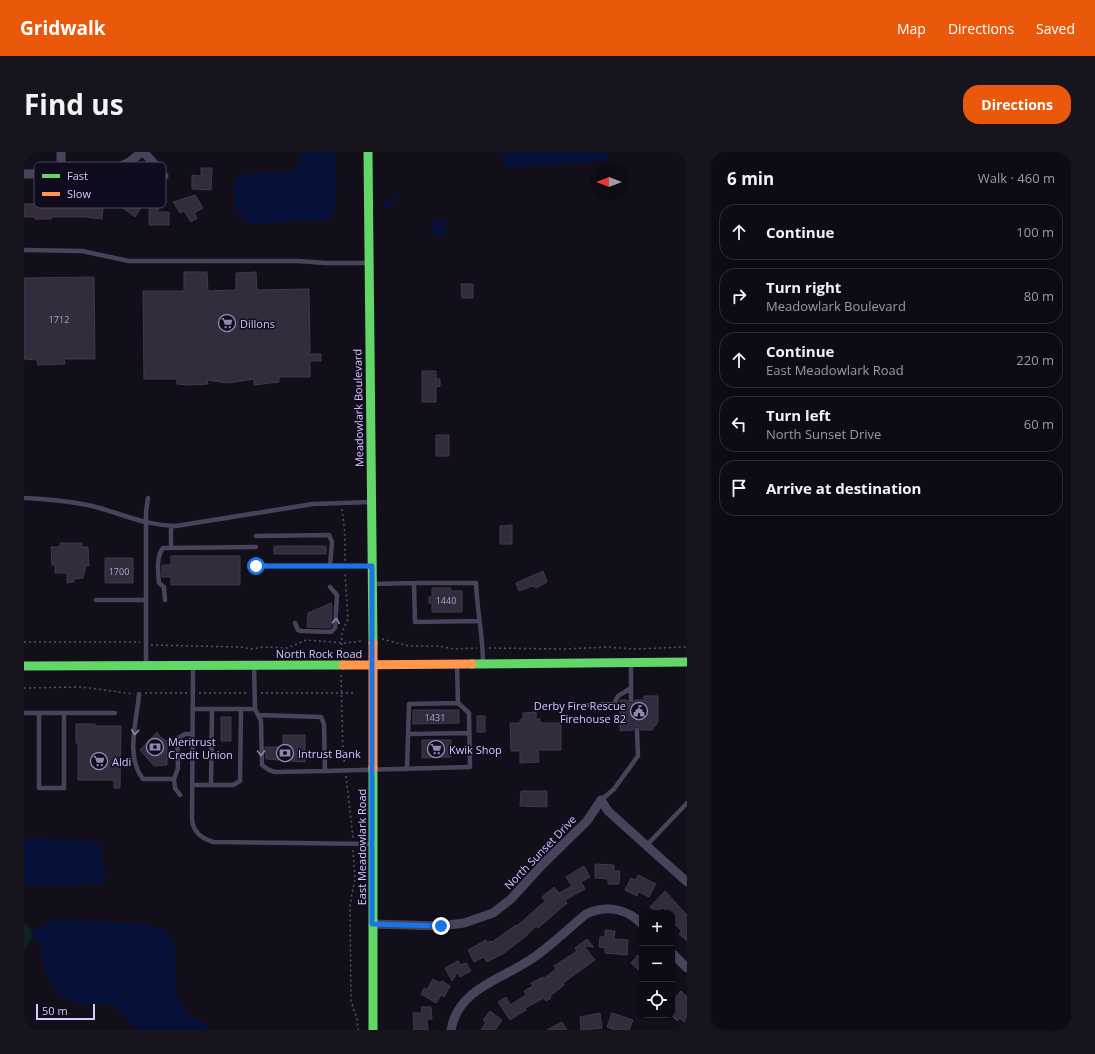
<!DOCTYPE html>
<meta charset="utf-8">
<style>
body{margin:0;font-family:"Open Sans",sans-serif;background:#17141d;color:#f1f3f6}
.controls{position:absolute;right:12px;bottom:12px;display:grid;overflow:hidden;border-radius:8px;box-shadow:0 1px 3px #0004}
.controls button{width:36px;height:36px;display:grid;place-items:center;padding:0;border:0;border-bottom:1px solid #2e2b34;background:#0e0b14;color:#f1f3f6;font:20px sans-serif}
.compass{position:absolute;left:567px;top:12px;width:36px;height:36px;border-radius:50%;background:#0e0b14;box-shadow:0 1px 3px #0004;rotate:270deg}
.scale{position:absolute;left:12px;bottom:10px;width:59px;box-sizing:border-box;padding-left:4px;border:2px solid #d8c8ff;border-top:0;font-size:11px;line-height:14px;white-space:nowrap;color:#d8c8ff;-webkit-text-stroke:3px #110b1e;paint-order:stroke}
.stop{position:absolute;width:12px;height:12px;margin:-9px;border:3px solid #1a73e8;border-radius:50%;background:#fff}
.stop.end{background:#1a73e8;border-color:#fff;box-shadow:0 1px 4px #0008}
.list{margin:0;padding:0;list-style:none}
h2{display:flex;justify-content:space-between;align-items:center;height:52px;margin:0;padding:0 16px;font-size:17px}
h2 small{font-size:13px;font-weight:400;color:#9b9ba0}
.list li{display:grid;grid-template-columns:26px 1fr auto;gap:12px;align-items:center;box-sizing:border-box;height:56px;margin:0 8px 8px;padding:0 8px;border:1px solid #2e2b34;border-radius:16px}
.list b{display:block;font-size:15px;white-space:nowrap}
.list p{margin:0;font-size:13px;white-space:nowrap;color:#9b9ba0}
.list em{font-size:13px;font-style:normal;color:#9b9ba0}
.icon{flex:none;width:22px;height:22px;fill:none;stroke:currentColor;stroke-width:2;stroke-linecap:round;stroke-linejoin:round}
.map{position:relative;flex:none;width:663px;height:878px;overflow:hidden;border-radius:16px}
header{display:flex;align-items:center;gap:24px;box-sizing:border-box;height:56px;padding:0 20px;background:#ea580c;color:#fff}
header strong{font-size:19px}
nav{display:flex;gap:22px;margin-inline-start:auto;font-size:14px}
.intro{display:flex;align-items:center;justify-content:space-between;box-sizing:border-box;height:96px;padding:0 24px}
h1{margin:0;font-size:28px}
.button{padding:10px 18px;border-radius:16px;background:#ea580c;color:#fff;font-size:14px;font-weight:700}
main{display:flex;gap:24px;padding:0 24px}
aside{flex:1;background:#0e0b14;border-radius:16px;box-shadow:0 1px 3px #0004}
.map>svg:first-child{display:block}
.green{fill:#0e2226}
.water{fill:#071039}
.building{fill:#322c3d;stroke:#40384f}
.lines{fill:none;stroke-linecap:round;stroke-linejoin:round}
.path{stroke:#4c5768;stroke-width:1.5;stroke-dasharray:2 3;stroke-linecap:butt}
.lane{stroke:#48435b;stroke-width:4.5}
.street{stroke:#48435b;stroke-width:9}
.fast{stroke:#63d668;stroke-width:9}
.slow{stroke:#ff974d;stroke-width:9}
.oneway{stroke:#9086ad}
.route{stroke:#1a73e8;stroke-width:5}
.labels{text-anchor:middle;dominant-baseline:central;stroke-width:3;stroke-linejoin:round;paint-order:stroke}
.number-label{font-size:9px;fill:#aea1ce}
.poi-label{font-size:11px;fill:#d8c8ff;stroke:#110b1e;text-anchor:start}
.street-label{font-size:11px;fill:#d8c8ff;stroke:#110b1e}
.key{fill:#110b1e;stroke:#4d4462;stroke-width:1}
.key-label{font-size:11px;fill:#d8c8ff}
</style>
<header>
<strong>Gridwalk</strong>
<nav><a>Map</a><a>Directions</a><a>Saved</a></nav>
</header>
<div class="intro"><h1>Find us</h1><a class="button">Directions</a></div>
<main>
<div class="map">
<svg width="663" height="878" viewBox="0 0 663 878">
<rect width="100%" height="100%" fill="#120f1a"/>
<path class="green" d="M0 771 10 780 0 800Z"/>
<path class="water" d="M276 0H311L313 37 309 64 301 68 230 72 221 70 211 58 210 29C220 16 254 24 272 18Z
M482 0H585L581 9 485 16 481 14 476 2Z
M373 38 374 43 363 58 359 54 362 48 367 49Z
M408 69H421L423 84H411L407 78Z
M0 686 74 689 82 726 78 732 0 733Z
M32 767 120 772 142 778 151 795 153 847 163 861 189 878H114L89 852C45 853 31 853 18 807 17 803 18 799 17 795 16 790 10 784 7 780Z"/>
<path class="building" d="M177 16H188L187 38 168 37V23L177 24Z
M108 37 115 42 110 49 118 54 111 65 96 54Z
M171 43 179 56 170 61 173 66 167 70 160 59 156 61 149 50Z
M11 47H21V49L27 51V53H39V52L44 51 43 47H52V52L79 56 78 67 61 65H27V67H11V65H0V52H11Z
M125 54H134V60H145V73H125Z
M160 120H183L184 139 212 138V121L232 120 233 138 285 137 286 202H297V209H286V225H255V230L230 233V227L203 231 183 228 184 232 165 233 153 232V227H120L119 139H160Z
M70 125 71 207H40L41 212 14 213 13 208 0 207V126Z
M437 132H449V146H438Z
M398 219H412V227H416V234L412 235V250H398Z
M412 283H425V304H412Z
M488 373V392H476V374Z
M36 391H58V395H64L65 414H62L59 426 50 427V430L43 431V421H31V413H28L27 395H36Z
M250 394H302V402H250Z
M147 404H216V433H147V425H138V413H147Z
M81 406H109V431H81Z
M519 419 523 430 512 436 509 434 495 439 492 431Z
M408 436H427V439H438V460H408V451H405V445H408Z
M307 451 308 455 307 474 306 476 283 475 284 461Z
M620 544H634V570L628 578H617L613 574 609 578 596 579V548H603L607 552 611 548H620Z
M389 558H435V571L389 572Z
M512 560V567H516V571H537V598H514L515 610 496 611V599H487L486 571H496V568L499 567V561Z
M453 564H461V580H453Z
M197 565H207V589H197Z
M52 572H71V574H97L96 636H90V628H54V591H52Z
M133 580 136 585 143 589V613L130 614 116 598Z
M259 583H281V610L242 607 241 595H259Z
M398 588H427V605L398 606Z
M497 639H523V655L496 654Z
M571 712 590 713V719H596L595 732H584V727L571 726Z
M560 714 566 725 557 730 561 737 541 748 543 751 514 776 512 774 501 785 480 801 463 810 460 805 450 810 444 798 462 788 463 791 467 789 468 790 492 773 493 774 521 749 518 745 530 735 535 741 548 734 542 725Z
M614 723 632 732 625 745 615 740 613 744 601 738 607 726 611 728Z
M641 739 663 763V789L655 782 658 779 648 770V761H645L639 756 633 761 626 755Z
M581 778 591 779 590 787 604 788 603 803 581 801V796L575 795 576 785H581Z
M563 787 570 795 560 794 571 808 539 831 540 833 526 844 527 846 522 849 520 846 501 856 502 858 486 868 474 850 482 845 486 853 502 843 500 839 509 834 507 831 519 825V827L532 817 530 814 553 799 551 796Z
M614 803 618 806V821L607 811Z
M434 809 437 813 442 811 447 819 436 825 434 820 428 829 421 816Z
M409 827 416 831 418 829 426 834 420 845 417 843 412 851 397 842 400 836 403 838Z
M657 839 663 845V873L656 866 653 869 648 864V849Z
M397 855H407L408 867H403L404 878H390L389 861H398Z
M466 859 478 868 471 878H457L462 870 459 868Z
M576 861 578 876 557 878 556 865Z
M588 861 609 868 605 878H591L583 875Z
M538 870 543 878H523Z"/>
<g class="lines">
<path class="path" d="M318 357 321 382V409
M358 487 385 494H415L430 497 453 496
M0 490H116
M127 493 217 495 227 497 240 495 263 496 282 488 321 491 339 489
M465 496 541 497 584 495 609 497 663 495
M317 503 318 480 324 467 321 421
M317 523 319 602 321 613
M0 536 57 535 110 542
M121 541H163
M175 541H225
M237 541H329
M322 624 329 686
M329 698 331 727 326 752 327 849 333 867 334 878"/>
<path class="lane" d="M0 98 58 99 105 109H275L301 111H345
M0 346C22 347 46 349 68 354 100 362 118 373 152 374L289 352 347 350
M147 374V396
M232 384 305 383 308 390 306 414
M232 414H348
M348 432 390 431
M72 448H121
M141 448 140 435 135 431C134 420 132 405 139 396L232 395
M455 469 391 470 390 431H452C453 458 459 484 459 511
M271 471 274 478 278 479 307 480 311 476 313 443 306 435
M122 512V360L124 346
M607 512V548
M169 514 168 667C169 680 177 686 189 690L349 692
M230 514 231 557 237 569 238 613 245 618 251 620 301 619
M115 542C113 569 101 604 119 627H150L154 616 153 587 161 582H168
M549 554 590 552 594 544 607 536
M169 557H231
M0 561H91
M15 561V636H40V561
M234 563 297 565 300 572 301 619 446 615 445 561 434 551 433 512
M384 582 445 581
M383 617 385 552 434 551
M150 627 151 636 156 643
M168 633H209L216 629 217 557
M187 633 188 557
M577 648 590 637 614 604 613 578
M623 693 663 651"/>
<path class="street" d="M37 0V22
M120 0 140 24
M0 22 81 20 104 11 118 0
M349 772 417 774 440 771 469 761 487 747 519 712 563 669 577 648 584 659 663 730
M648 801 663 816
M427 878C434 836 479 827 509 806 528 793 544 777 562 762 582 753 602 756 618 772"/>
<path class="fast" d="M344 0 349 491
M448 512 663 510
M0 514 319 513
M349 616V878"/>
<path class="slow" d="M349 491V616
M319 513 448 512"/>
</g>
<defs><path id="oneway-chevron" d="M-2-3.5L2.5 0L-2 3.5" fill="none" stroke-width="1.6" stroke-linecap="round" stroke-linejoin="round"/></defs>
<g class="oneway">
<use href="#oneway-chevron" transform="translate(312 469) rotate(-84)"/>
<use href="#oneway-chevron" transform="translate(111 580) rotate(96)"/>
<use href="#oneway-chevron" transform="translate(237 601) rotate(90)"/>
</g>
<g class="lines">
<path class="route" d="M232 414H348V772L417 774"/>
</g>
<defs>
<g id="supermarket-ring" transform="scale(0.9)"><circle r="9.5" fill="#110b1e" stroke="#9387af" stroke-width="1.5"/><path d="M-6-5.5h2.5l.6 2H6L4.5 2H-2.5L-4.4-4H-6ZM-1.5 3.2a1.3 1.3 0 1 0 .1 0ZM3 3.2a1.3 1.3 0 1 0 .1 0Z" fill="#9387af"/></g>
<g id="civic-ring" transform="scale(0.9)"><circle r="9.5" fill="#110b1e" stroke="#9387af" stroke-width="1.5"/><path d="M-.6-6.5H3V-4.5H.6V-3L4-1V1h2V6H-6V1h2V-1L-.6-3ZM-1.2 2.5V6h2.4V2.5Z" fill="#9387af"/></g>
<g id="bank-ring" transform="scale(0.9)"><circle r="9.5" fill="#110b1e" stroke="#9387af" stroke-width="1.5"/><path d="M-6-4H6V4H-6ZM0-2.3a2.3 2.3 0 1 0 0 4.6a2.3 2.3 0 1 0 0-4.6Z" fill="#9387af"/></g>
</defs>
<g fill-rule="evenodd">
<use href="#supermarket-ring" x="203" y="171"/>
<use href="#civic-ring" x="615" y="559"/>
<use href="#bank-ring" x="131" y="595"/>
<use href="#supermarket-ring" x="412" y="597"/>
<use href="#bank-ring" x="261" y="601"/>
<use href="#supermarket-ring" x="75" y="609"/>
</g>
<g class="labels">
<g class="number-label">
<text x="35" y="167">1712</text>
<text x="95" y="419">1700</text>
<text x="422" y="448">1440</text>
<text x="411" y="565">1431</text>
</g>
<g class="poi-label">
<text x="216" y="171">Dillons</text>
<text x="602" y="553" text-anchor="end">Derby Fire Rescue<tspan x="602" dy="13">Firehouse 82</tspan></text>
<text x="144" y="589">Meritrust<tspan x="144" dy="13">Credit Union</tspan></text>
<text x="425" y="597">Kwik Shop</text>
<text x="274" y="601">Intrust Bank</text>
<text x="88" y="609">Aldi</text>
</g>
<g class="street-label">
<text transform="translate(334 256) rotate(-91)">Meadowlark Boulevard</text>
<text x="295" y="501">North Rock Road</text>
<text transform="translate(337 695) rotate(-90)">East Meadowlark Road</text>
<text transform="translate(516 700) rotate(-46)">North Sunset Drive</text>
</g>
</g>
<rect x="10" y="10" width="132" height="46" rx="6" class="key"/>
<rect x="18" y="22" width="18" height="4" fill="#63d668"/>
<rect x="18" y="40" width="18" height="4" fill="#ff974d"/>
<g class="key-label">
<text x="43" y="28">Fast</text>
<text x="43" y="46">Slow</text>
</g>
</svg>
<div class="controls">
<button>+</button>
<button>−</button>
<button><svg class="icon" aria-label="locate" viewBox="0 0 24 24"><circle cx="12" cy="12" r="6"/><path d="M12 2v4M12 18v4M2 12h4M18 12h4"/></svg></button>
</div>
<svg class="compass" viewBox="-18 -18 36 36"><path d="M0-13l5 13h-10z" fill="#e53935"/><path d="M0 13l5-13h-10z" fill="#9b9ba0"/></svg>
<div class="scale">50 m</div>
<div class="stop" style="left:232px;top:414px"></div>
<div class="stop end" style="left:417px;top:774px"></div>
</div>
<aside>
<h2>6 min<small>Walk · 460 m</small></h2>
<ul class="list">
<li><svg class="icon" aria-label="ahead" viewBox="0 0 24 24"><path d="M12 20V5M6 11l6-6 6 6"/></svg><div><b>Continue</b></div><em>100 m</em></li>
<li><svg class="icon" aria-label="right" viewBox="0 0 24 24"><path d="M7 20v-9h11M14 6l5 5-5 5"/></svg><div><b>Turn right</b><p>Meadowlark Boulevard</p></div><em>80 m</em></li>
<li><svg class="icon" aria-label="ahead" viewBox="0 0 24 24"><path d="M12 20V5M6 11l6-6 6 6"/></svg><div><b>Continue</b><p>East Meadowlark Road</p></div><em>220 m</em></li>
<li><svg class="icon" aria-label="left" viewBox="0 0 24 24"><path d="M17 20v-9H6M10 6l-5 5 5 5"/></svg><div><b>Turn left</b><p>North Sunset Drive</p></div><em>60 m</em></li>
<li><svg class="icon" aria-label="arrive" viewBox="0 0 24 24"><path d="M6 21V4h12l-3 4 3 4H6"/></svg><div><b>Arrive at destination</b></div></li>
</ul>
</aside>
</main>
